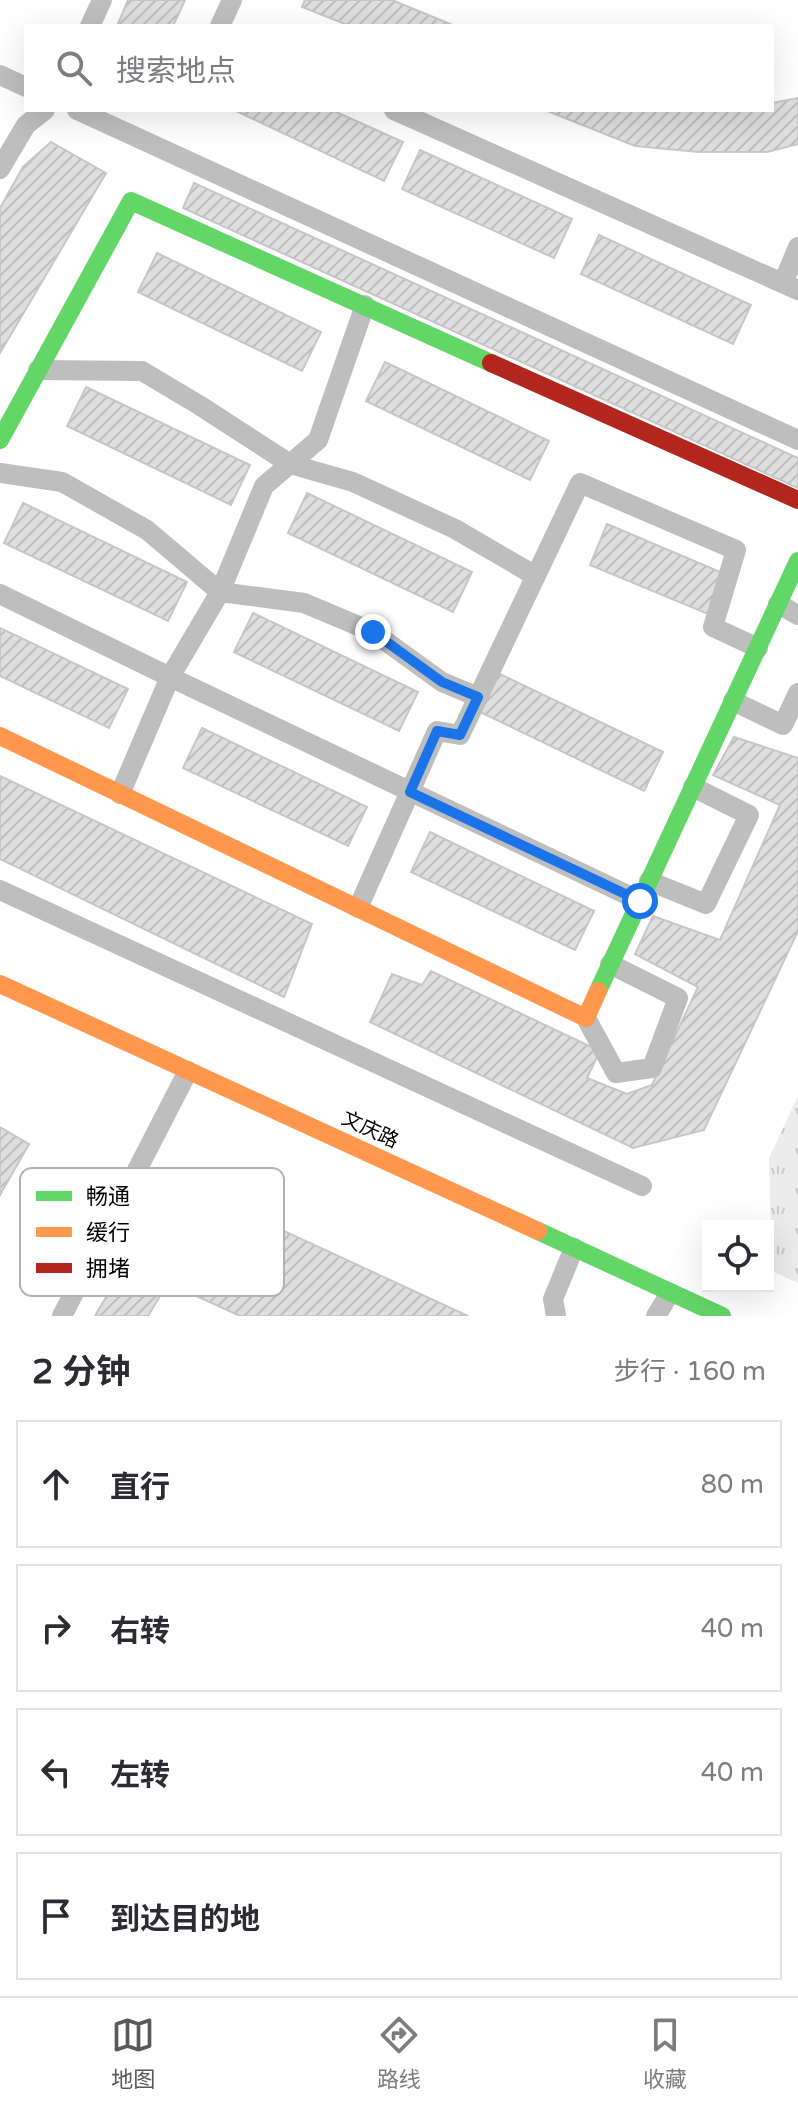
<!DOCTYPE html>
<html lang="zh">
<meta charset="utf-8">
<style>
body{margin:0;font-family:"Varela Round","Noto Sans SC",sans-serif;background:#f2f2f3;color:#2b2b33}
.controls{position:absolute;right:24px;bottom:24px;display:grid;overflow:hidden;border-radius:0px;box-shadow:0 8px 32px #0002}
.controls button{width:72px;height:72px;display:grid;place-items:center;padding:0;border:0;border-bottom:2px solid #e1e1e2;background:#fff;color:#2b2b33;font:40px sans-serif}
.stop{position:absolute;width:24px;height:24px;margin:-18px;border:6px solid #1a73e8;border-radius:50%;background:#fff}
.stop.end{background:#1a73e8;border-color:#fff;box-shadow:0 2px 8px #0008}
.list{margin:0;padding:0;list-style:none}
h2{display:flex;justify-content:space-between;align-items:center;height:104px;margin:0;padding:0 32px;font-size:34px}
h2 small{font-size:26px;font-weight:400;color:#7c7c81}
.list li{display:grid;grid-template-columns:52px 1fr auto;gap:24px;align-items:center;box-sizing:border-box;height:128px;margin:0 16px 16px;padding:0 16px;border:2px solid #e1e1e2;border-radius:0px}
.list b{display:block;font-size:30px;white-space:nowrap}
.list em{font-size:26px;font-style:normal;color:#7c7c81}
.icon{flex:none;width:44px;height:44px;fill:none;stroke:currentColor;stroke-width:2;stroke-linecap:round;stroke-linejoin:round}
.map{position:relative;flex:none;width:798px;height:1316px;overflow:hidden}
.search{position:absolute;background:#fff;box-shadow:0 8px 32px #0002;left:24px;right:24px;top:24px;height:88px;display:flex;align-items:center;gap:20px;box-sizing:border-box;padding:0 28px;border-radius:0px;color:#7c7c81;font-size:30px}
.sheet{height:680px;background:#fff}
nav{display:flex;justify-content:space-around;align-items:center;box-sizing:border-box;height:112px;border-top:2px solid #e1e1e2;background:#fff;font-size:22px;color:#7c7c81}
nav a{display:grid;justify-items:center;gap:4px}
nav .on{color:#595959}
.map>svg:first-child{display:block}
.grass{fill:url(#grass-tufts)}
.building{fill:url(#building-hatch);stroke:#c7c7c7;stroke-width:2}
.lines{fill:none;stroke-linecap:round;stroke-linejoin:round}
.street{stroke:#bebebe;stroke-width:20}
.fast{stroke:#63d668;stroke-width:18}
.slow{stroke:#ff974d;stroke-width:18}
.jam{stroke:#b3261e;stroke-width:18}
.route{stroke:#1a73e8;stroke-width:10}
.labels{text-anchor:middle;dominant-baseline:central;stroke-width:6;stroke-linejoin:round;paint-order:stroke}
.street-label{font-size:20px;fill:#000;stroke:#fff}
.key{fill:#fff;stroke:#b2b2b2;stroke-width:2}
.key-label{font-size:22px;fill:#000}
</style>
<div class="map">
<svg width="798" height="1316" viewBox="0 0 798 1316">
<defs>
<pattern id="grass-tufts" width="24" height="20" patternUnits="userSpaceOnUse" patternTransform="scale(2)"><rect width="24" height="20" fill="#ececec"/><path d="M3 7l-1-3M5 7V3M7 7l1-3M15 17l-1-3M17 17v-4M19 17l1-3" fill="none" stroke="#c9c9c9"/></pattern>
<pattern id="building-hatch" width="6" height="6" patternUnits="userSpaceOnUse" patternTransform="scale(2)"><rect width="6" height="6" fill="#dfdfdf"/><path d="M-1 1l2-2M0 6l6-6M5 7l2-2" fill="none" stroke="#bebebe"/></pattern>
</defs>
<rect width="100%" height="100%" fill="#fff"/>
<path class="grass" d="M798 1096V1283L772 1271 769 1158Z"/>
<path class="building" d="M128 0H185L173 26H117Z
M305 0H392L455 26H350L302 7Z
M798 98V144L767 152H699L635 146 545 110H772V103Z
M234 110H332L403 142 384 181Z
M51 142 106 173 0 353V208L23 167Z
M420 150 572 219 554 258 402 189Z
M194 183 798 458V488L183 208Z
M599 235 751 305 733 344 581 274Z
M157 253 321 332 302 371 138 292Z
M385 362 549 441 530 480 366 401Z
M86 387 250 465 231 505 67 426Z
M307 493 472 572 453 612 288 533Z
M23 503 187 582 168 621 4 543Z
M607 524 725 574 708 614 590 565Z
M253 613 418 692 399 731 234 652Z
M0 628 128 689 109 728 0 676Z
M498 673 663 752 644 791 480 712Z
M202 728 367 807 348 846 183 768Z
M734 737 798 758V931L704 1130 633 1148 370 1022 392 974 422 985 431 971 600 1051 587 1078 627 1094 652 1085 698 987 635 954 653 916 720 940 780 805 713 775Z
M0 776 312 924 284 997 0 859Z
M430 832 594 911 575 950 411 872Z
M0 1127 29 1144 0 1195Z
M174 1180 468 1316H240L168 1283 148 1316H95Z"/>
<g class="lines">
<path class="street" d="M90 26 102 0
M220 26 232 0
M0 75 26 87
M77 110 798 440
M394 110 798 290
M0 169 26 125 45 110
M783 283 798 247
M38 370 142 371 199 405 290 464 353 482 455 529 534 575
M0 473 62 482 147 530 220 592 304 603 373 632 442 682 478 697
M0 594 170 677 220 592 264 486 318 440 365 305
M778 604 798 615
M733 701 783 725 798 693
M120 794 170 677 640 901
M649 881 706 904 749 815 693 787
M0 890 642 1186
M358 908 437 731 460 735 580 483 736 550 713 627 758 648
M586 1018 616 1073 652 1068 678 998 610 964
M62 1316 188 1071
M556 1316 553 1299 574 1248
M656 1316 670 1293"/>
<path class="fast" d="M0 440 131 201 491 363
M598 991 798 561
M538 1231 722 1316"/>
<path class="slow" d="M0 736 586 1018 598 991
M0 984 538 1231"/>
<path class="jam" d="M491 363 798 500"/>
</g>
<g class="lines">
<path class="route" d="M373 632 442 682 478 697 460 735 437 731 410 792 640 901"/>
</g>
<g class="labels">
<g class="street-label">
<text transform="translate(370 1130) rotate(25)">文庆路</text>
</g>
</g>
<rect x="20" y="1168" width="264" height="128" rx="12" class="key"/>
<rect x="36" y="1191" width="36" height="10" fill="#63d668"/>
<rect x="36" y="1227" width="36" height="10" fill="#ff974d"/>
<rect x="36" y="1263" width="36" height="10" fill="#b3261e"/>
<g class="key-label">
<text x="86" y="1204">畅通</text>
<text x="86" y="1240">缓行</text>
<text x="86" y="1276">拥堵</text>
</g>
</svg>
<div class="controls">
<button><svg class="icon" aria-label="locate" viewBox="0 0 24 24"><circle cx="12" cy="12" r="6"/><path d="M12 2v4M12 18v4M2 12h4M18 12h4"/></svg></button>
</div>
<div class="stop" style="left:640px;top:901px"></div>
<div class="stop end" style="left:373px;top:632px"></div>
<div class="search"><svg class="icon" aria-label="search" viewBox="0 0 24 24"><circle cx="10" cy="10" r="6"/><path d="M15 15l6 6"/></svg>搜索地点</div>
</div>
<section class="sheet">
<h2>2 分钟<small>步行 · 160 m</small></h2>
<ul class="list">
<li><svg class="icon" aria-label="ahead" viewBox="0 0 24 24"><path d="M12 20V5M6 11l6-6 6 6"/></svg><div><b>直行</b></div><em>80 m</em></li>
<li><svg class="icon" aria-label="right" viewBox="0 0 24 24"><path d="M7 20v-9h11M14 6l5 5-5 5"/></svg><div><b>右转</b></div><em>40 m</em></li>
<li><svg class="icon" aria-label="left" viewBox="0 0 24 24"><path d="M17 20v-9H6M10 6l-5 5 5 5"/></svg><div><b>左转</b></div><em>40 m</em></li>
<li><svg class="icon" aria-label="arrive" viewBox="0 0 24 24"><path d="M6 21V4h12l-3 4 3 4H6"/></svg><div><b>到达目的地</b></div></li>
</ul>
</section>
<nav>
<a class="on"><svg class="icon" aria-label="map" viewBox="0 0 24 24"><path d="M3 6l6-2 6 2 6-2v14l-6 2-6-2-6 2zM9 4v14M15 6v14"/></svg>地图</a>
<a><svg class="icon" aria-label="directions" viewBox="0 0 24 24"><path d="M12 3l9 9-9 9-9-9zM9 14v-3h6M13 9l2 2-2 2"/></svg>路线</a>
<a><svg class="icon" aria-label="saved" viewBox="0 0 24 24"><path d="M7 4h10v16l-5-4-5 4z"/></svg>收藏</a>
</nav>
